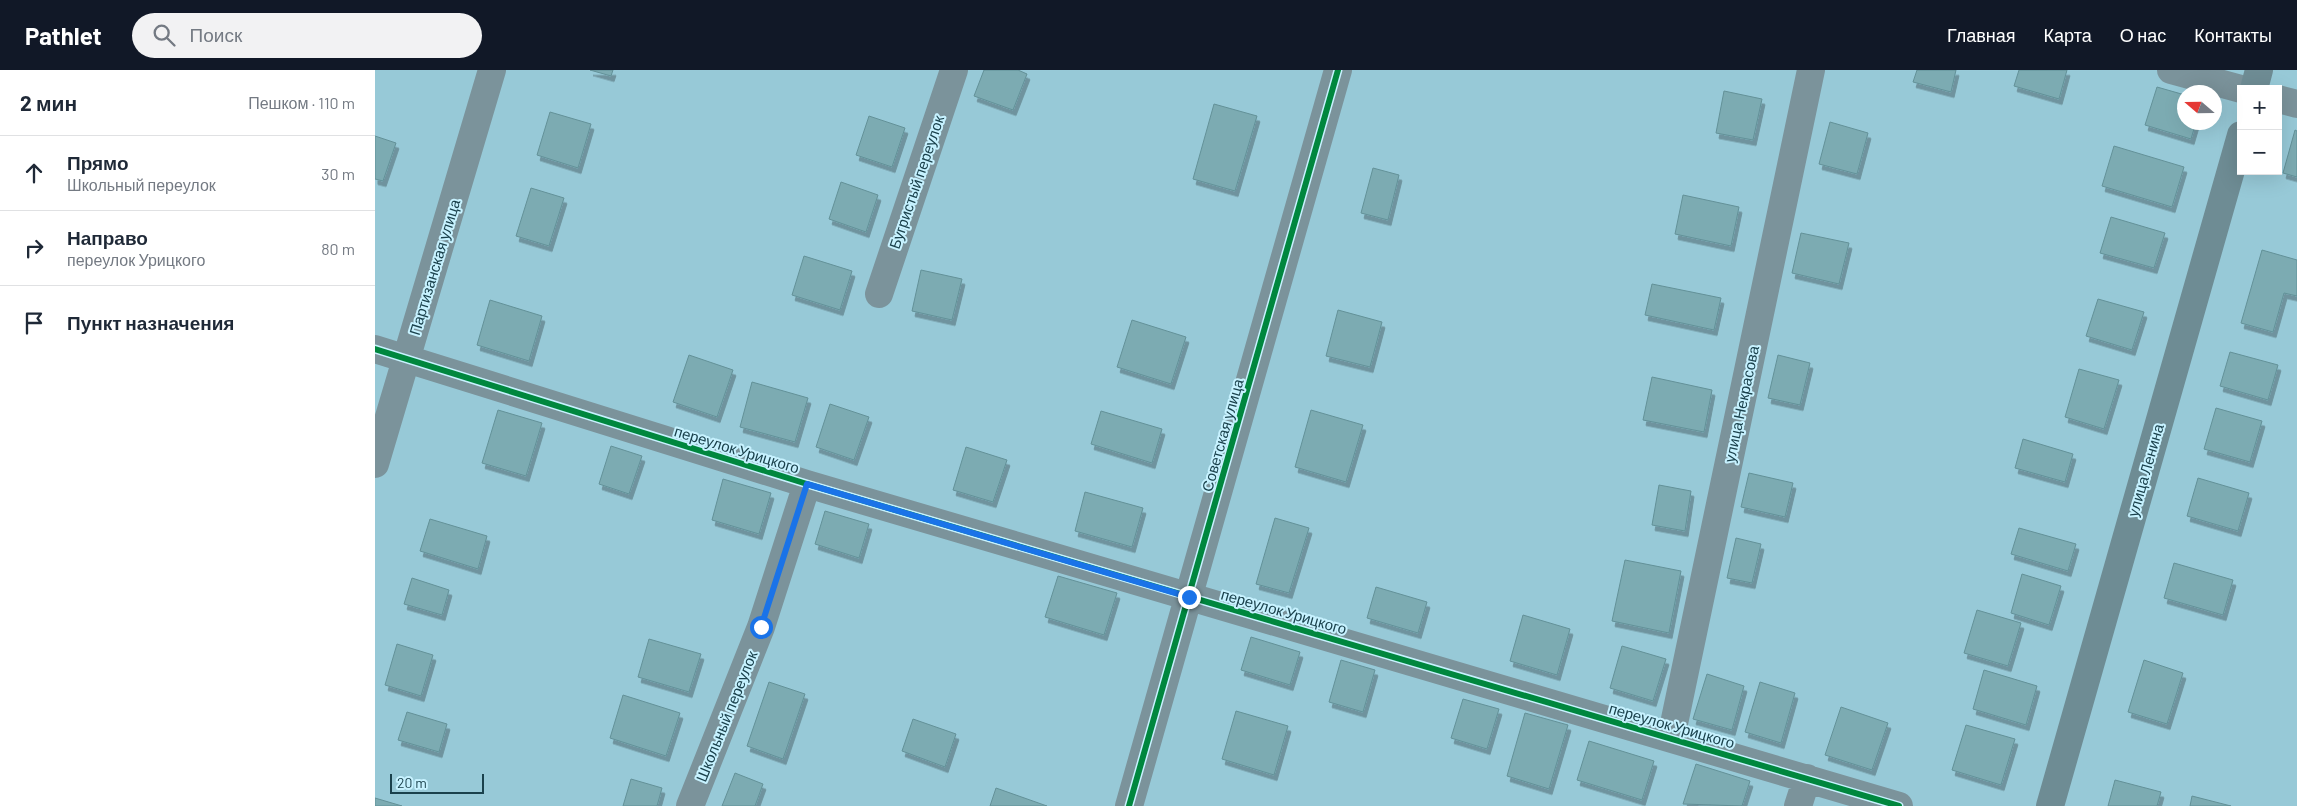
<!DOCTYPE html>
<html lang="ru">
<meta charset="utf-8">
<style>
body{margin:0;font-family:Barlow,sans-serif;background:#f2f2f3;color:#1f2937}
.controls{position:absolute;right:15px;top:15px;display:grid;overflow:hidden;border-radius:0px;box-shadow:0 5px 20px #0002}
.controls button{width:45px;height:45px;display:grid;place-items:center;padding:0;border:0;border-bottom:1px solid #e0e1e3;background:#fff;color:#1f2937;font:25px sans-serif}
.compass{position:absolute;left:1802px;top:15px;width:45px;height:45px;border-radius:50%;background:#fff;box-shadow:0 5px 20px #0002;rotate:290deg}
.scale{position:absolute;left:15px;bottom:12px;width:94px;box-sizing:border-box;padding-left:5px;border:2px solid #1a414c;border-top:0;font-size:14px;line-height:18px;white-space:nowrap;color:#1a414c;-webkit-text-stroke:4px #c7f2ff;paint-order:stroke}
.stop{position:absolute;width:15px;height:15px;margin:-11px;border:4px solid #1a73e8;border-radius:50%;background:#fff}
.stop.end{background:#1a73e8;border-color:#fff;box-shadow:0 1px 5px #0008}
.list{margin:0;padding:0;list-style:none}
h2{display:flex;justify-content:space-between;align-items:center;height:65px;margin:0;padding:0 20px;font-size:21px}
h2 small{font-size:16px;font-weight:400;color:#747a83}
.list li{display:grid;grid-template-columns:32px 1fr auto;gap:15px;align-items:center;box-sizing:border-box;height:75px;padding:0 20px;border-top:1px solid #e0e1e3}
.list b{display:block;font-size:19px;white-space:nowrap}
.list p{margin:0;font-size:16px;white-space:nowrap;color:#747a83}
.list em{font-size:16px;font-style:normal;color:#747a83}
.icon{flex:none;width:28px;height:28px;fill:none;stroke:currentColor;stroke-width:2;stroke-linecap:round;stroke-linejoin:round}
.map{position:relative;flex:none;width:1922px;height:736px;overflow:hidden}
header{display:flex;align-items:center;gap:30px;box-sizing:border-box;height:70px;padding:0 25px;background:#111827;color:#fff}
header strong{font-size:24px}
nav{display:flex;gap:28px;margin-inline-start:auto;font-size:18px}
.search{width:350px;height:45px;background:#f2f2f3;display:flex;align-items:center;gap:12px;box-sizing:border-box;padding:0 18px;border-radius:28px;color:#747a83;font-size:19px}
main{display:flex}
aside{flex:1;background:#fff}
.map>svg:first-child{display:block}
.building{fill:#7babb2;stroke:#639198;filter:url(#shadow)}
.lines{fill:none;stroke-linecap:round;stroke-linejoin:round}
.minor{stroke:#7b939b;stroke-width:28}
.major{stroke:#6e8c94;stroke-width:28}
.cycleway-casing{stroke:#c7f2ff;stroke-width:9}
.cycleway{stroke:#00873e;stroke-width:6}
.route{stroke:#1a73e8;stroke-width:6}
.labels{text-anchor:middle;dominant-baseline:central;stroke-width:4;stroke-linejoin:round;paint-order:stroke}
.street-label{font-size:15px;fill:#1a414c;stroke:#c7f2ff}
</style>
<header>
<strong>Pathlet</strong>
<div class="search"><svg class="icon" aria-label="search" viewBox="0 0 24 24"><circle cx="10" cy="10" r="6"/><path d="M15 15l6 6"/></svg>Поиск</div>
<nav><a>Главная</a><a>Карта</a><a>О нас</a><a>Контакты</a></nav>
</header>
<main>
<aside>
<h2>2 мин<small>Пешком · 110 m</small></h2>
<ul class="list">
<li><svg class="icon" aria-label="ahead" viewBox="0 0 24 24"><path d="M12 20V5M6 11l6-6 6 6"/></svg><div><b>Прямо</b><p>Школьный переулок</p></div><em>30 m</em></li>
<li><svg class="icon" aria-label="right" viewBox="0 0 24 24"><path d="M7 20v-9h11M14 6l5 5-5 5"/></svg><div><b>Направо</b><p>переулок Урицкого</p></div><em>80 m</em></li>
<li><svg class="icon" aria-label="arrive" viewBox="0 0 24 24"><path d="M6 21V4h12l-3 4 3 4H6"/></svg><div><b>Пункт назначения</b></div></li>
</ul>
</aside>
<div class="map">
<svg width="1922" height="736" viewBox="0 0 1922 736">
<defs>
<filter id="shadow"><feDropShadow dx="3" dy="5.5" stdDeviation="0" flood-color="#0004"/></filter>
</defs>
<rect width="100%" height="100%" fill="#97c9d7"/>
<path class="building" d="M215 0H238L236 6Z
M609 0H643L652 4 638 40 599 26Z
M1542 0H1581L1576 22 1538 12Z
M1644 0H1692L1684 29 1639 16Z
M1782 17 1810 25V52H1821L1816 69 1770 55Z
M1349 21 1387 29 1378 70 1341 63Z
M839 34 882 46 860 121 818 109Z
M175 42 216 54 203 98 162 85Z
M494 46 530 58 517 97 481 85Z
M1455 52 1493 63 1482 104 1444 94Z
M1920 60 1922 61V107L1908 103Z
M0 66 21 73 8 111 0 109Z
M1739 76 1809 97 1797 137 1727 116Z
M998 98 1024 105 1013 150 986 143Z
M466 112 503 125 491 162 454 149Z
M156 118 189 128 174 176 141 166Z
M1308 125 1364 137 1356 176 1300 164Z
M1736 147 1790 163 1779 198 1725 183Z
M1426 163 1474 173 1464 214 1417 203Z
M1887 180 1922 190V226L1909 223 1898 262 1866 253Z
M429 186 477 201 465 240 417 225Z
M546 200 587 209 577 250 537 241Z
M1277 214 1346 228 1339 260 1270 245Z
M1723 229 1769 242 1757 280 1711 266Z
M115 230 167 246 154 291 102 275Z
M963 240 1007 252 995 297 951 286Z
M757 250 811 267 796 314 742 297Z
M1855 282 1903 295 1893 330 1845 316Z
M314 285 358 300 342 347 298 332Z
M1403 285 1435 293 1425 335 1393 328Z
M1704 299 1744 310 1729 359 1690 347Z
M1277 307 1337 320 1329 362 1268 350Z
M377 312 433 328 420 372 365 357Z
M455 334 494 347 479 390 441 377Z
M1841 338 1887 351 1875 392 1829 379Z
M123 340 167 353 151 406 107 393Z
M936 340 988 355 971 412 920 397Z
M726 341 787 359 777 393 716 374Z
M1648 369 1698 384 1690 412 1640 398Z
M236 376 267 386 254 424 224 414Z
M591 377 632 390 618 432 578 420Z
M1374 403 1418 413 1410 447 1366 437Z
M1823 408 1874 423 1863 461 1812 446Z
M348 409 396 423 384 464 337 450Z
M1284 415 1316 421 1310 461 1277 455Z
M710 422 768 438 757 477 700 461Z
M450 441 494 454 484 488 440 474Z
M900 448 934 458 914 523 881 514Z
M55 449 112 466 103 499 45 481Z
M1644 458 1701 474 1693 501 1636 484Z
M1361 468 1386 474 1377 513 1352 508Z
M1250 490 1306 501 1294 563 1237 551Z
M1799 493 1858 510 1848 545 1789 528Z
M1647 504 1686 516 1674 555 1636 543Z
M683 506 742 523 729 565 670 547Z
M37 508 74 520 67 545 29 534Z
M1001 517 1052 532 1043 563 992 548Z
M1602 540 1646 553 1633 596 1589 583Z
M1148 545 1195 559 1182 605 1135 591Z
M876 567 925 582 915 615 866 600Z
M274 569 326 584 314 622 263 607Z
M22 574 58 585 46 626 10 615Z
M1247 576 1291 589 1278 631 1235 618Z
M966 590 1000 600 988 642 954 632Z
M1769 590 1808 603 1792 654 1753 642Z
M1609 600 1662 616 1651 655 1598 639Z
M1332 604 1369 616 1357 660 1318 649Z
M394 612 430 624 408 689 372 676Z
M1385 612 1420 623 1406 673 1370 662Z
M248 625 305 643 291 686 235 668Z
M1088 629 1124 639 1112 679 1076 668Z
M1466 637 1513 653 1497 700 1450 685Z
M861 641 913 656 899 705 847 689Z
M32 642 72 654 64 682 23 670Z
M1150 643 1193 655 1174 719 1132 706Z
M538 649 581 664 570 697 527 681Z
M1591 655 1640 669 1626 715 1577 700Z
M1214 671 1279 691 1267 730 1202 710Z
M1321 694 1375 711 1367 736 1308 734Z
M360 703 388 714 380 736H347Z
M256 709 287 718 282 736H248Z
M1740 710 1786 722 1782 736H1733Z
M621 718 672 736H615Z
M1817 726 1856 736H1815Z
M0 728 27 736H0Z"/>
<g class="lines">
<path class="minor" d="M1796 0 1866 19
M1903 29 1922 34
M504 224 579 0
M0 279 432 414 1524 736
M0 394 117 0
M1296 668 1436 0
M315 736 386 557 432 414
M754 736 963 0
M1423 736 1432 708"/>
<path class="major" d="M1879 19 1884 0
M1675 736 1866 65"/>
<g class="cycleway-casing">
<path id="cycleway" d="M0 279 432 414 1524 736
M754 736 963 0"/>
</g>
<use href="#cycleway" class="cycleway"/>
</g>
<g class="lines">
<path class="route" d="M386 557 432 414 814 527"/>
</g>
<g class="labels">
<g class="street-label">
<text transform="translate(541 112) rotate(-71)">Бугристый переулок</text>
<text transform="translate(59 197) rotate(-73)">Партизанская улица</text>
<text transform="translate(1366 334) rotate(-78)">улица Некрасова</text>
<text transform="translate(847 365) rotate(-74)">Советская улица</text>
<text transform="translate(362 379) rotate(17)">переулок Урицкого</text>
<text transform="translate(1770 400) rotate(-74)">улица Ленина</text>
<text transform="translate(909 541) rotate(16)">переулок Урицкого</text>
<text transform="translate(351 646) rotate(-68)">Школьный переулок</text>
<text transform="translate(1297 655) rotate(16)">переулок Урицкого</text>
</g>
</g>
</svg>
<div class="controls">
<button>+</button>
<button>−</button>
</div>
<svg class="compass" viewBox="-18 -18 36 36"><path d="M0-13l5 13h-10z" fill="#e53935"/><path d="M0 13l5-13h-10z" fill="#747a83"/></svg>
<div class="scale">20 m</div>
<div class="stop" style="left:386px;top:557px"></div>
<div class="stop end" style="left:814px;top:527px"></div>
</div>
</main>
